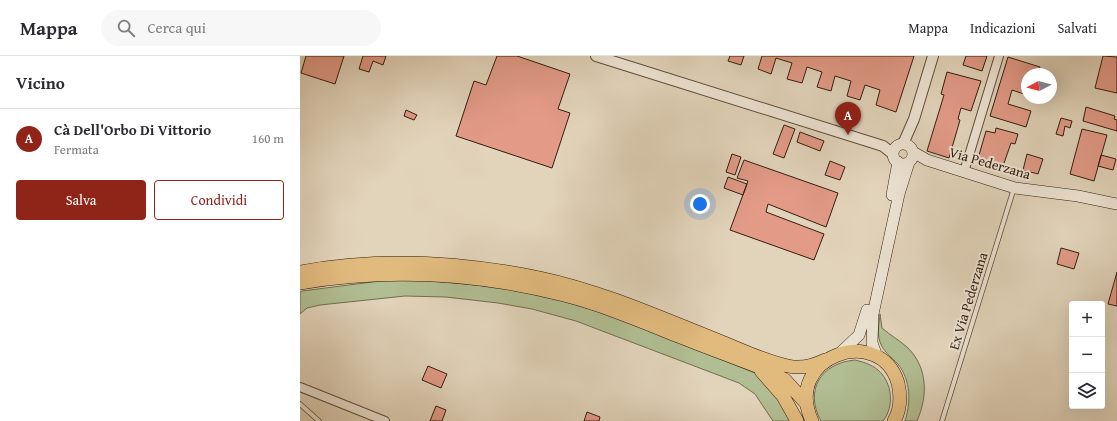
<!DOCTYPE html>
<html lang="it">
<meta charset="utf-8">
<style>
body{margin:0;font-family:"Gentium Book Plus",serif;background:#f7f7f7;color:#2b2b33}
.controls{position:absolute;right:12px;bottom:12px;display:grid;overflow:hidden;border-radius:4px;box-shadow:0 4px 16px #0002}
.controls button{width:36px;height:36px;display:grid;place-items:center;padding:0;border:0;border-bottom:1px solid #e1e1e2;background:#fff;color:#2b2b33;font:20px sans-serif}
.compass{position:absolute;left:721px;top:12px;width:36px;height:36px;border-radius:50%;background:#fff;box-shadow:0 4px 16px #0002;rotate:263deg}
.you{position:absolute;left:400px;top:148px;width:14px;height:14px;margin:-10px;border:3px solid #fff;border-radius:50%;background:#1a73e8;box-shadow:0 0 0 6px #1a73e833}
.badge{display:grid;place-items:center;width:26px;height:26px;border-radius:50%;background:#8f2418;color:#fff;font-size:13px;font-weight:700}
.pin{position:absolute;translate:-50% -33px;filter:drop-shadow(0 1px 2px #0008)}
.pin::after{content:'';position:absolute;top:21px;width:14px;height:12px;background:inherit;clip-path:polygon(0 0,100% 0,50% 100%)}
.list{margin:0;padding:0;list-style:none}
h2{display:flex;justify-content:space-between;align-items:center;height:52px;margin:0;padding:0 16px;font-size:17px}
h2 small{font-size:13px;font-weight:400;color:#7c7c81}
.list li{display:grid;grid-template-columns:26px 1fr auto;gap:12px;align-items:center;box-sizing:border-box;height:60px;padding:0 16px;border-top:1px solid #e1e1e2}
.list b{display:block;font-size:15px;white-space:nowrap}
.list p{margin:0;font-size:13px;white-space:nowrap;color:#7c7c81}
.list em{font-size:13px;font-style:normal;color:#7c7c81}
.actions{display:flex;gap:8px;padding:12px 16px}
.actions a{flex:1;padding:9px 0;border:1px solid #8f2418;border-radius:4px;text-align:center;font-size:14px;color:#8f2418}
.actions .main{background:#8f2418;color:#fff}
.icon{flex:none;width:22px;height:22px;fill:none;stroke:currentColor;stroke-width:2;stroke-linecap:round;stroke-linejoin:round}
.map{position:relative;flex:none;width:817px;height:365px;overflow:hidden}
header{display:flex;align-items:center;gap:24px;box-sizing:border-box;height:56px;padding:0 20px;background:#fff;border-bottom:1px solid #e1e1e2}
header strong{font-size:19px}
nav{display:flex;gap:22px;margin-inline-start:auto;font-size:14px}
.search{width:280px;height:36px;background:#f7f7f7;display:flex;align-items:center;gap:10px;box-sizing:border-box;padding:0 14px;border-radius:22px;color:#7c7c81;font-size:15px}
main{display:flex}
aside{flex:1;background:#fff}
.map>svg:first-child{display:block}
.green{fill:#b1bd92;stroke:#726e50}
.building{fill:#e39b88;stroke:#331e0e}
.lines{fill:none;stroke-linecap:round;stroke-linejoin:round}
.service-casing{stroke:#5f4c39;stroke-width:5.5}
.minor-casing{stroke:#5f4c39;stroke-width:10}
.tertiary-casing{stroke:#5f4c39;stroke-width:12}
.secondary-casing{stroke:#331e0e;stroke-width:12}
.primary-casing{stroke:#331e0e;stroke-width:14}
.service{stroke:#ece3d3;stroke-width:4}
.minor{stroke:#ece3d3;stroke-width:8}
.tertiary{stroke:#ece3d3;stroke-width:10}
.secondary{stroke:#ece3d3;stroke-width:11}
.primary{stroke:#e1ba7e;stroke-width:13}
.labels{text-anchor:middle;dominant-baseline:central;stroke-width:4;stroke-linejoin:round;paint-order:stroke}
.street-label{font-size:14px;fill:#331e0e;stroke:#ece3d3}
</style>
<header>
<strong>Mappa</strong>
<div class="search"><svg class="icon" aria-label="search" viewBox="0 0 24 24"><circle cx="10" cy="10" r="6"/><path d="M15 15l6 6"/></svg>Cerca qui</div>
<nav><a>Mappa</a><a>Indicazioni</a><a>Salvati</a></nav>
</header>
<main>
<aside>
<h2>Vicino<small></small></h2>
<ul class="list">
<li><span class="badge">A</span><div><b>Cà Dell'Orbo Di Vittorio</b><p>Fermata</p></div><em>160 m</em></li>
</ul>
<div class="actions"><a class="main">Salva</a><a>Condividi</a></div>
</aside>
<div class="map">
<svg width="817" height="365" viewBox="0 0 817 365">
<rect width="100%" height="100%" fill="#e2d4bb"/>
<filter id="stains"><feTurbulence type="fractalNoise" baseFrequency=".005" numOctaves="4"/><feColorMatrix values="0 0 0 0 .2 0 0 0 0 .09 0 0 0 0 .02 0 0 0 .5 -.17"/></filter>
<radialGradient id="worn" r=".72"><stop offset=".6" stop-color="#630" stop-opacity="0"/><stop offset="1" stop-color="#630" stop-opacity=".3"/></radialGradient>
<path class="green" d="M88 224H119L198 231 253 242 310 259 455 317 460 320 494 365H473L455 338 439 327 276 265 232 253 198 247 146 241 105 240 20 249 7 252 0 258V236L2 235Z
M580 258 582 272C590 279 599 284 607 291 628 311 628 340 617 365H605C611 346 611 325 598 308 591 301 583 295 580 286 577 277 579 267 580 258Z
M555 304C563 306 571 308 578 314 592 326 595 350 583 365H521C504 334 521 307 555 304Z"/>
<path class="building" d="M6 0H44L35 28 1 17Z
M63 0H86L83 9 73 5 69 16 59 13Z
M197 0H217L270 18 258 53 270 57 252 112 156 80 174 25 186 29Z
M430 0H444L441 9 428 5Z
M462 0H614L596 56 576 49 580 34 565 29 560 44 547 40 551 25 535 20 531 35 517 31 522 16 507 11 502 27 487 23 492 7 476 2 471 18 458 13Z
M666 0H687L682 15 663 9Z
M803 0 817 1V37L795 32Z
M708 1 740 11 738 18H727V39L712 34 708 48 731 55 726 71 690 60Z
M647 16 681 25 671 55 661 52 658 63 660 64 649 102 627 95 644 39 641 38Z
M786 51 815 60 814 63 817 64V75L783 65Z
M106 54 117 59 114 64 104 60Z
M761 62 772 65 770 72 765 70 763 80 756 78Z
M484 69 495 73 484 102 473 98Z
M696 72 718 78 715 88 711 87 702 113 677 106 686 75 695 77Z
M782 73 807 79 794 125 770 118Z
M500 76 524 85 520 95 497 86Z
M432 98 441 101 435 119 426 116Z
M727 98 743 103 738 118 723 114Z
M801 99 816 103 813 114 798 110Z
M444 104 538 137 526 171 468 148 466 156 524 178 514 204 430 174 448 125 437 122Z
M530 105 545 111 540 124 525 119Z
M428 121 447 128 443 139 424 132Z
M761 192 779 197 774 213 757 208Z
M817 216V250L808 248Z
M128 310 147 318 141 332 122 324Z
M136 350 146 354 142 365H130Z
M287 356 300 361 299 365H284Z"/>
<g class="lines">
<g class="service-casing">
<path id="service" d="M0 348 19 365
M642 365 714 132"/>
</g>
<g class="minor-casing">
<path id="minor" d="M664 116 699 0
M0 331 85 365"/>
</g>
<g class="tertiary-casing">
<path id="tertiary" d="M296 0 583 90 593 98
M603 88 614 63 633 0"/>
</g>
<g class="secondary-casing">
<path id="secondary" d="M593 98a10 10 0 1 1 20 0a10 10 0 1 1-20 0Z
M613 96 627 104 715 132 778 140 817 148
M592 139 598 106
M540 297 559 279 567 254
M581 303 576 298 572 287 573 258 599 138 609 106"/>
</g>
<g class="primary-casing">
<path id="primary" d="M0 216C79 201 162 206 240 222 301 235 359 261 417 284 440 293 463 305 488 310 502 313 513 310 525 304
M0 227C88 212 178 217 264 239 303 249 341 265 378 280 408 292 439 303 469 315L485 324 506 347
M461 315 483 340 497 365
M512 365C482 300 580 267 598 327 601 340 601 353 594 365"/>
</g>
<use href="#service" class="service"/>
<use href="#minor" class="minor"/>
<use href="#tertiary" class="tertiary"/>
<use href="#secondary" class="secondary"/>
<use href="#primary" class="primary"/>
</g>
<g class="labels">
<g class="street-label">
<text transform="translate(690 107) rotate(16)">Via Pederzana</text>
<text transform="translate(668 245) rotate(-73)">Ex Via Pederzana</text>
</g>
</g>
<rect width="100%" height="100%" filter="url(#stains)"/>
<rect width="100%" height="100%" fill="url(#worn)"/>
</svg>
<div class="controls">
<button>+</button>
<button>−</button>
<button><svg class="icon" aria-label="layers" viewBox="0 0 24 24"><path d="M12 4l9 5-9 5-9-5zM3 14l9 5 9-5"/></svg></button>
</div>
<svg class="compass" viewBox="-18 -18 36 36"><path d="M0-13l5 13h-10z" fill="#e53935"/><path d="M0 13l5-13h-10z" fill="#7c7c81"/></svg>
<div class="you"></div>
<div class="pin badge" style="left:548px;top:79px">A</div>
</div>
</main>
